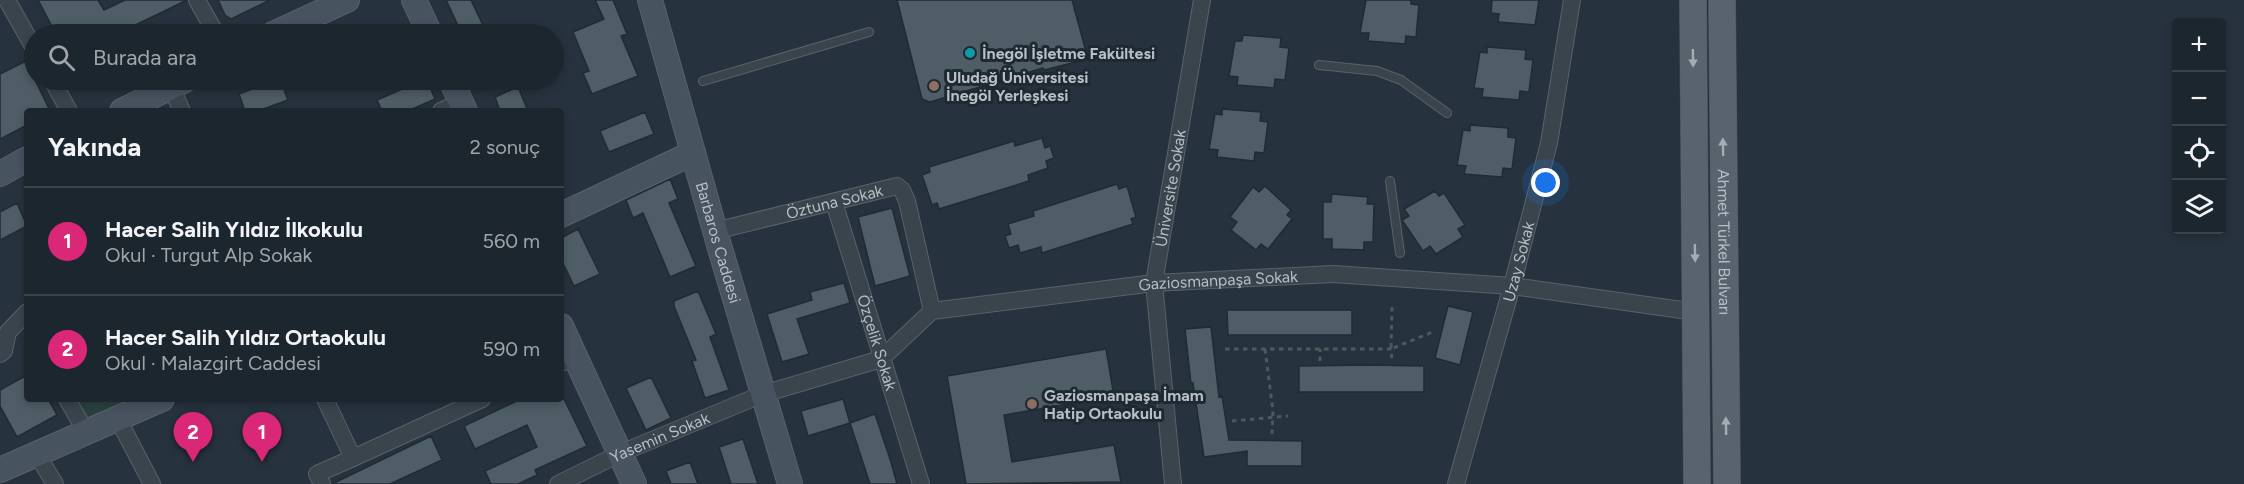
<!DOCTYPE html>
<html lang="tr">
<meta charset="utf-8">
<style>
body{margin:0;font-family:Figtree,sans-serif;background:#29323a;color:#f1f3f6}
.controls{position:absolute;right:18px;top:18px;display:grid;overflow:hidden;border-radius:6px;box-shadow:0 3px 9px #0003}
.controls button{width:54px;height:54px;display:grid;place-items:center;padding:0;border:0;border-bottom:2px solid #3a434a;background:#1c262e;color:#f1f3f6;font:30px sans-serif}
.you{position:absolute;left:1546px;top:183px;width:21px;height:21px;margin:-15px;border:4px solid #fff;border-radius:50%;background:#1a73e8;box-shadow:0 0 0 9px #1a73e833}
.badge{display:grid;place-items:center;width:39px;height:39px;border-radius:50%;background:#db2777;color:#fff;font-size:20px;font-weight:700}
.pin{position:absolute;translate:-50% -50px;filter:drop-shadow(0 2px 3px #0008)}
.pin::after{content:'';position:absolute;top:32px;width:21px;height:18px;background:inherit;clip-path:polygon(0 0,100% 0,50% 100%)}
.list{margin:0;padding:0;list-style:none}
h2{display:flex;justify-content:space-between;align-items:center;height:78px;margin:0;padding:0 24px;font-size:26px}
h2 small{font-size:20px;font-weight:400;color:#a0a5aa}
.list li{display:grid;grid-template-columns:39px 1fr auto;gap:18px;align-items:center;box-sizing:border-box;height:108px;padding:0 24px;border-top:2px solid #3a434a}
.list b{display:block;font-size:22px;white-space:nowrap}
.list p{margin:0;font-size:20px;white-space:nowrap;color:#a0a5aa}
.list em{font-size:20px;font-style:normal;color:#a0a5aa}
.icon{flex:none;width:33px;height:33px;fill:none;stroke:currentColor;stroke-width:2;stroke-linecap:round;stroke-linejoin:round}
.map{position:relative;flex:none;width:2244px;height:484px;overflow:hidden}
.search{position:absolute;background:#1c262e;box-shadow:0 3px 9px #0003;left:24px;top:24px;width:540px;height:66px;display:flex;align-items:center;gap:15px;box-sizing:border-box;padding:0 21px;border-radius:33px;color:#a0a5aa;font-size:22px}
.panel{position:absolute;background:#1c262e;box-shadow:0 3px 9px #0003;left:24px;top:108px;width:540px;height:294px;border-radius:6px}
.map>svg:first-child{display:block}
.green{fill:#29403f}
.building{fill:#4f5d67;stroke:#212b34;stroke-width:1.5}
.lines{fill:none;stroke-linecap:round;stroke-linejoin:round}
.lane-casing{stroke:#58626b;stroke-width:10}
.street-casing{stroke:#58626b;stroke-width:18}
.secondary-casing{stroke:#58626b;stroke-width:26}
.primary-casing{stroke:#434d56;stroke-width:28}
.path{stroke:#485c5c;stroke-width:3;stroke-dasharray:4.5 4.5;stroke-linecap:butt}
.lane{stroke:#3a444d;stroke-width:8}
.street{stroke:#3a444d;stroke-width:16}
.secondary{stroke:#485360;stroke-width:24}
.primary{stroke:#58636d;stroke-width:27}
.oneway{fill:#a3adb6}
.culture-dot{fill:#0f9aa8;stroke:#1f2932;stroke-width:2}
.education-dot{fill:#8d6e63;stroke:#1f2932;stroke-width:2}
.labels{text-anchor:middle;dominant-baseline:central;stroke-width:6;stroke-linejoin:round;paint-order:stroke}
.poi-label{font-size:16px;font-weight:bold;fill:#b6bfc8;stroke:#1f2932;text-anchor:start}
.street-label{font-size:16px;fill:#b6bfc8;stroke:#1f2932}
</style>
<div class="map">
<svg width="2244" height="484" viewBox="0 0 2244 484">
<rect width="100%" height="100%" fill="#26323d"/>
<path class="green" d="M76 399H140L90 424Z"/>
<path class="building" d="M38 0H98L104 10 125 0H187L117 34H56Z
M218 0H270L231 19 225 15Z
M446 0H471L487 34H462Z
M595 0H613L627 34 621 36 638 76 592 94 583 73 589 71 573 32 604 19Z
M897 0H1072L1088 59 1044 70 1043 68 930 102 922 99Z
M1366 0H1411V4L1419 5 1416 37 1406 36 1405 44 1368 41 1369 33H1360Z
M1492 0H1539L1535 25 1498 22 1499 14 1491 13Z
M1243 35 1281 38 1280 47 1289 48 1285 80 1275 79 1274 88 1237 85 1238 77 1229 76 1235 41H1242Z
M1487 47 1526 50 1525 59 1533 60 1529 92 1520 91 1519 100 1482 97 1483 89 1474 88 1480 52 1487 53Z
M26 61 50 111H27V125L0 139V74Z
M277 80H280L288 100 258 111H245L239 94Z
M423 80H427L435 99 408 111H382L377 100Z
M518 87 528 111H500L495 97Z
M1222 109 1261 112 1260 121 1268 122 1264 153 1255 152 1254 161 1217 157 1218 150 1209 149 1215 114 1222 115Z
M645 112 654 134 609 152 600 131Z
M1470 125 1508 128V137L1516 138 1512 169 1503 168 1502 177 1464 174 1466 166 1457 165 1463 130 1470 131Z
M1042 138 1045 148 1050 146 1054 158 1046 161 1048 168 1028 175 1029 181 939 209 937 203 932 205 922 175 930 172 929 167 1014 141 1015 146Z
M670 179 678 199 669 203 696 266 670 277 643 213 633 218 626 200Z
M1117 184 1119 189 1127 186 1136 217 1131 219 1133 224 1042 253 1041 247 1020 253 1018 245 1009 248 1005 236 1011 234 1008 224 1034 216 1033 211Z
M1265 186 1291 210 1287 215 1292 219 1268 249 1261 244 1256 250 1231 230 1237 222 1230 217 1253 187 1259 192Z
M1435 191 1439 196 1444 193 1465 225 1458 229 1463 237 1436 254 1430 246 1423 251 1402 220 1409 216 1404 209Z
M1332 194 1368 197 1367 204H1374L1373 242H1364V250L1332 249V239H1323V202H1331Z
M17 203 27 226 0 240V212Z
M892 208 910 276 875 286 858 217Z
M578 229 600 274 574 286 561 259V238Z
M844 283 850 303 797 319 809 354 782 362 767 314 812 300 810 292Z
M698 291 716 334 710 337 729 390 705 398 692 361 696 360 674 306V301Z
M1448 306 1473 312 1460 365 1435 358Z
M1227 310H1352V335H1228Z
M1211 327 1219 397 1222 396 1229 440 1302 441V466H1247V451L1204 457 1193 383 1191 384 1185 329Z
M1106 349 1114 396 1004 415 1012 462 1114 445 1121 482 966 484 947 376Z
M1370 365 1424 366V392H1299V366Z
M27 375V399H48L57 415 17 437 0 406V390Z
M651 377 671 418 646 430 626 388Z
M521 399H564L587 446 535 470 537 475 518 484H491L485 471 537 447 527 425 475 449 464 426Z
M843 399 850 423 808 436 801 411Z
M875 414 891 462 897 484H870L850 423Z
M431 436 442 460 390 484H332Z
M743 439 758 484H731L719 447Z
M690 462 698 484H671L666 471Z"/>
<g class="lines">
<g class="lane-casing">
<path id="lane" d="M1319 65 1377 71 1401 80 1447 113
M703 81 869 32
M1390 181 1400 253"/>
</g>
<g class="street-casing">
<g id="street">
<path d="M7 0 34 48"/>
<path d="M197 0 216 34"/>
<path d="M52 80 69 111"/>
<path d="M171 87 182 111"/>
<path d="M441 111 461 102"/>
<path id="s1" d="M834 202 921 484"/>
<path id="s2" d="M715 231 897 186 902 190 907 201 932 311"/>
<path d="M0 354 4 351 8 332 27 312"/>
<path d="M561 363 575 357"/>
<path d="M67 399 86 432"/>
<path d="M118 419 152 484"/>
<path d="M36 453 55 484"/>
<path d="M353 458 482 399"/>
<path d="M322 484 317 474 353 458 325 399"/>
<path id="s3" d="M558 484 621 453 763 394 881 359 932 311 1154 283 1333 274 1512 286 1696 312"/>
<path id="s4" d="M1173 484 1154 283 1202 0"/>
<path id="s5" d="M1456 484 1512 286 1549 143 1572 0"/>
</g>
</g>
<g class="secondary-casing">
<g id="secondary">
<path d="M414 0 430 34"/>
<path id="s6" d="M650 0 719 245 790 484"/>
<path d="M273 34 347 0"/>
<path d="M451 80 465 111"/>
<path d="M122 111 185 80"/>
<path d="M0 174 27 159"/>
<path d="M561 215 693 153"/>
<path d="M561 326 634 484"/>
<path d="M0 470 162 399"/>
</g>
</g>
<g class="primary-casing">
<g id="primary">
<path d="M1693 0 1697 484"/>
<path id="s7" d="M1722 0 1727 484"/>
</g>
</g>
<path class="path" d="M1392 307 1391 349 1435 331
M1225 349H1391L1392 361
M1265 349 1273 411 1272 434
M1320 361V349
M1232 421 1288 416"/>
<use href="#lane" class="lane"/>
<use href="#street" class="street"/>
<use href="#secondary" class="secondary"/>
<use href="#primary" class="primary"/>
</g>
<defs><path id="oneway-solid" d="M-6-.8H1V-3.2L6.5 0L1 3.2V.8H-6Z" transform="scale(1.5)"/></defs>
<g class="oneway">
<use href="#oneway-solid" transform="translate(1693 58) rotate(89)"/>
<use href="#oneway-solid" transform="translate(1723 147) rotate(-91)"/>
<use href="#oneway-solid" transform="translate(1695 253) rotate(89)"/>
<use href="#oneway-solid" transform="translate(1726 426) rotate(-91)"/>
</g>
<circle class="culture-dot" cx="970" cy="53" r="6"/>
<g class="education-dot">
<circle cx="934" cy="86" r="6"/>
<circle cx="1032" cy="404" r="6"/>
</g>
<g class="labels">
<g class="poi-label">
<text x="982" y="53">İnegöl İşletme Fakültesi</text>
<text x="946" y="77">Uludağ Üniversitesi<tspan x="946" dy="18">İnegöl Yerleşkesi</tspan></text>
<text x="1044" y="395">Gaziosmanpaşa İmam<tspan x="1044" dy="18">Hatip Ortaokulu</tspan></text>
</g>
<g class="street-label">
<text stroke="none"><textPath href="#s4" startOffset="298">Üniversite Sokak</textPath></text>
<text stroke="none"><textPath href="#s2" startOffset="123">Öztuna Sokak</textPath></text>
<text stroke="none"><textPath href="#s6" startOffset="252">Barbaros Caddesi</textPath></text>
<text stroke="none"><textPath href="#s7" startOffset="242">Ahmet Türkel Bulvarı</textPath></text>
<text stroke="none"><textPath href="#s5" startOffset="231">Uzay Sokak</textPath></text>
<text stroke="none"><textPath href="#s3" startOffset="705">Gaziosmanpaşa Sokak</textPath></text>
<text stroke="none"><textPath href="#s1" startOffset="147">Özçelik Sokak</textPath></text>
<text stroke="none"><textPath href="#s3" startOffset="112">Yasemin Sokak</textPath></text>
</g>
</g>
</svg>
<div class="controls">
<button>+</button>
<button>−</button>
<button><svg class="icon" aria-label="locate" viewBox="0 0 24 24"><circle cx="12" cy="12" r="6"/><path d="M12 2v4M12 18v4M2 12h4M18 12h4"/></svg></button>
<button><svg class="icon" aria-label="layers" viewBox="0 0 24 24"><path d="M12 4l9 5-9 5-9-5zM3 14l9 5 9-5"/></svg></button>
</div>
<div class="you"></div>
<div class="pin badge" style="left:262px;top:462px">1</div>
<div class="pin badge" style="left:193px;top:462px">2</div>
<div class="search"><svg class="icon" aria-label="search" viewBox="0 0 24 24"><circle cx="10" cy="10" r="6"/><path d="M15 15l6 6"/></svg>Burada ara</div>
<section class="panel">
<h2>Yakında<small>2 sonuç</small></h2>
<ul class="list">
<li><span class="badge">1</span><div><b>Hacer Salih Yıldız İlkokulu</b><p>Okul · Turgut Alp Sokak</p></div><em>560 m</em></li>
<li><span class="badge">2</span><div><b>Hacer Salih Yıldız Ortaokulu</b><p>Okul · Malazgirt Caddesi</p></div><em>590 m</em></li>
</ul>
</section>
</div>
